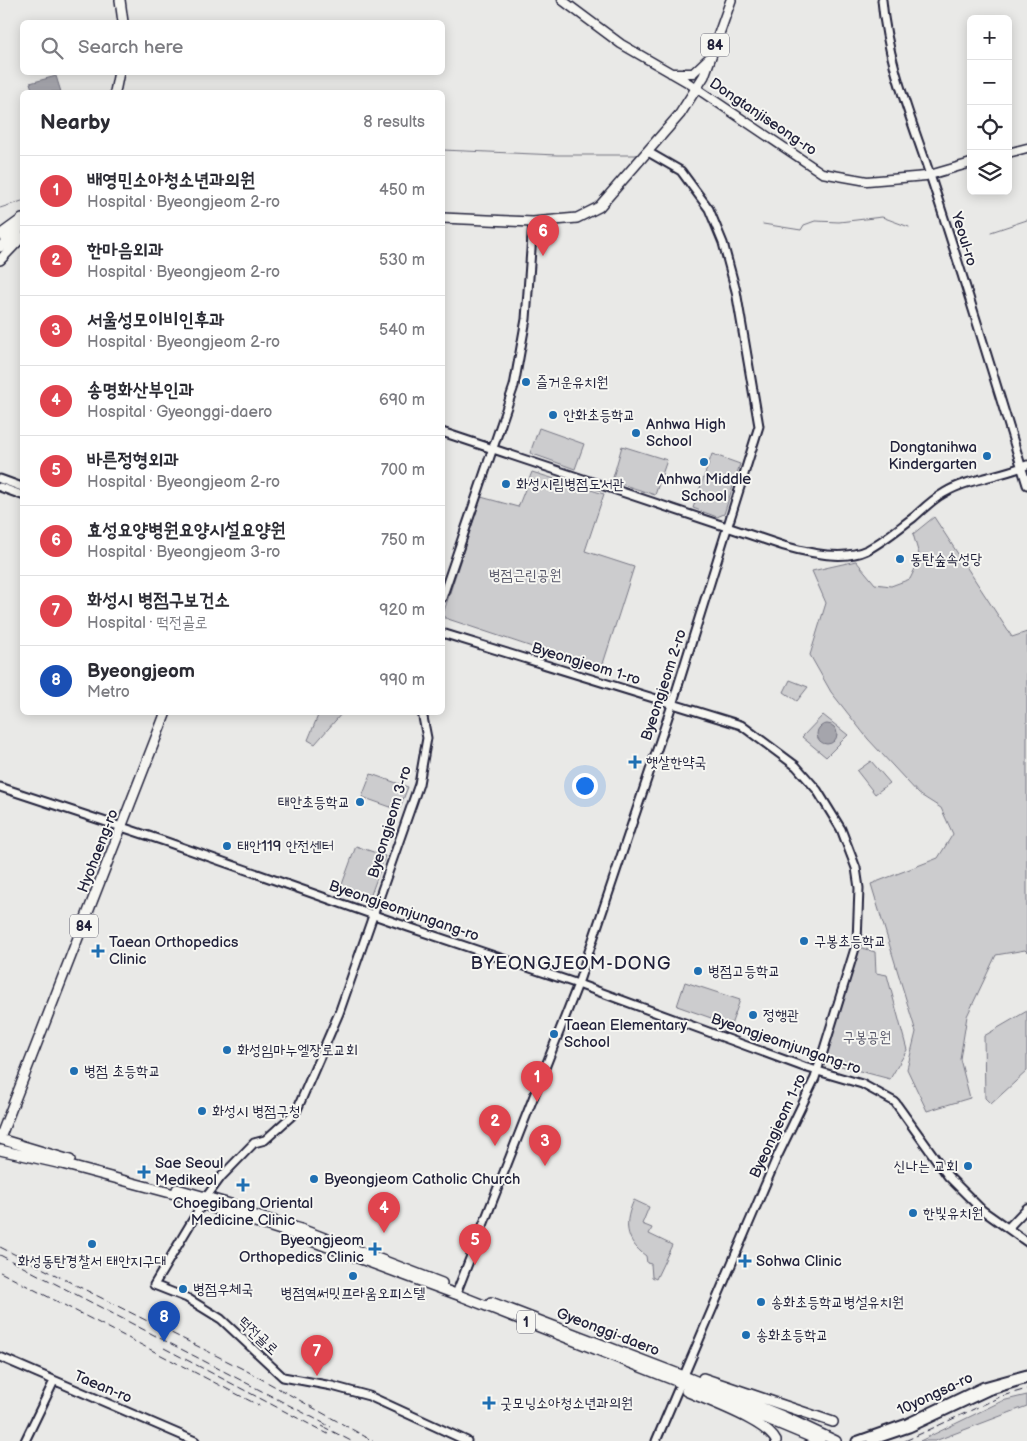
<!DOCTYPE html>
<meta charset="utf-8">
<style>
body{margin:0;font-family:"Balsamiq Sans","Poor Story",sans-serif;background:#f7f7f7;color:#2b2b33}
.controls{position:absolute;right:15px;top:15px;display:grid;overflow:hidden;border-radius:8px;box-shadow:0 2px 12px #0003}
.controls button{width:45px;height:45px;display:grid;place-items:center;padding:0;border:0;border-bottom:1px solid #e1e1e2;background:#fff;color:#2b2b33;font:25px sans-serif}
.you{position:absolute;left:584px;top:785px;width:18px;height:18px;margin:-12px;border:4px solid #fff;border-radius:50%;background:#1a73e8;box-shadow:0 0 0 8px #1a73e833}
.badge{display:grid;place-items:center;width:32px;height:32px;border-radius:50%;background:#1f6fb2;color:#fff;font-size:16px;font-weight:700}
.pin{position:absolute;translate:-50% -41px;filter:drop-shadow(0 1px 2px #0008)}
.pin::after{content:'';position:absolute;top:26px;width:18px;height:15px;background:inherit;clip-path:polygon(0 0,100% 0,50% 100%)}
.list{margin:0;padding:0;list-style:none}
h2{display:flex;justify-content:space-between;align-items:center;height:65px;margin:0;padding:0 20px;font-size:21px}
h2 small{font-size:16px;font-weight:400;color:#7c7c81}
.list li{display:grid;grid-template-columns:32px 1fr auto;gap:15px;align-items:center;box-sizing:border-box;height:70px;padding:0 20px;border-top:1px solid #e1e1e2}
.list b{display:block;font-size:19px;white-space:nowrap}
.list p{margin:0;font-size:16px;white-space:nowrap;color:#7c7c81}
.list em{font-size:16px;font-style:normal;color:#7c7c81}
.icon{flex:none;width:28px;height:28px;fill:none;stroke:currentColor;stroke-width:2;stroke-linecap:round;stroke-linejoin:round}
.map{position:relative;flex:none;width:1027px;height:1441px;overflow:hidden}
.search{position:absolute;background:#fff;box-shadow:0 2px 12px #0003;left:20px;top:20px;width:425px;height:55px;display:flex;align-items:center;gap:12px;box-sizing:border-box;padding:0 18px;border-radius:8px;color:#7c7c81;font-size:19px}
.panel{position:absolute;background:#fff;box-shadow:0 2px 12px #0003;left:20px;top:90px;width:425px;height:625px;border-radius:8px}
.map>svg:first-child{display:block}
.green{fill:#ccccce;stroke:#777784}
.water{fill:#a5a5ac;stroke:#71717f}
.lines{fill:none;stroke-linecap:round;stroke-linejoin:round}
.stream{stroke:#71717f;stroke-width:1}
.primary-tunnel{stroke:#c1c1c5;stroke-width:9;stroke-dasharray:9 4.5;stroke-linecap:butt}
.tertiary-casing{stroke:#22223b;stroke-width:11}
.secondary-casing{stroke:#22223b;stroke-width:11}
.primary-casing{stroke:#22223b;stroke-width:12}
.trunk-casing{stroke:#22223b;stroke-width:12}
.tertiary{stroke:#f6f6f2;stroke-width:7}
.secondary{stroke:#f6f6f2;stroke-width:8}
.primary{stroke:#f6f6f2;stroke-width:9}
.trunk{stroke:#f6f6f2;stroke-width:9}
.rail{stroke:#22223b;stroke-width:1;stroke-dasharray:8 4;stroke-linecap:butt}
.poi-dot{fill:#1f6fb2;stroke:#f6f6f2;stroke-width:2}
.labels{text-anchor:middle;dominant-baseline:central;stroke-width:4;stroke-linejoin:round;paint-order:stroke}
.shield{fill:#f6f6f2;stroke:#626272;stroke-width:1}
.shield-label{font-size:14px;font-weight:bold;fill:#22223b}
.street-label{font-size:15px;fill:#22223b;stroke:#f6f6f2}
.poi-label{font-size:15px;fill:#22223b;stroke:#f6f6f2;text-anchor:start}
.park-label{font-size:15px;fill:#555567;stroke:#f6f6f2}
.quarter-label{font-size:18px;letter-spacing:1px;fill:#22223b;stroke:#f6f6f2}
</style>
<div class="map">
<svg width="1027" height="1441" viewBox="0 0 1027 1441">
<rect width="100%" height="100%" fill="#e9e9e7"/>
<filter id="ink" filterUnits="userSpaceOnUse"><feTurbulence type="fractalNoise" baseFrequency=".02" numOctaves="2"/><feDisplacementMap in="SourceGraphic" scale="10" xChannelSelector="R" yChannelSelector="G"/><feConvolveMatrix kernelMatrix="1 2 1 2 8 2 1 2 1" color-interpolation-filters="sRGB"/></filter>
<g filter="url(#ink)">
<path class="green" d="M539 428 584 444 575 469 530 453Z
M622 446 667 460 655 495 612 481Z
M712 454 740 464 724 514 717 517 693 508Z
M532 472 604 494 585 551 634 567 601 670 445 618 443 614 481 497 518 507Z
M934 517 1012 637 1027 632V952L1025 950 996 955 967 1016 960 1059 970 1098 927 1111 907 1069 916 1032 871 884 938 858 953 834 941 808 919 794 868 739 831 692 810 655 826 603 812 571 856 561 875 584 891 586 910 579 920 558 913 534Z
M790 680 808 687 797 701 784 692Z
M319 713H342L315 744 308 740Z
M823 715 848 735 826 757 802 737Z
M871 761 890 783 875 794 857 771Z
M371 774 408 787 399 810 362 797Z
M356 846 385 856 369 900 340 890Z
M859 947 875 952 876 973 887 975 907 1050 890 1079 833 1064 825 1059Z
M685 982 740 1000 731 1025 677 1006Z
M1027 1011V1071L991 1104 985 1098 984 1036Z
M634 1200 649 1207 642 1224 652 1228 649 1234 672 1245 656 1279 652 1277 651 1264 647 1263 646 1256C624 1240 624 1222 634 1200Z
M1027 1395V1406L935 1441H920L1002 1401Z"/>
<path class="water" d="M56 76 61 92H33L30 83Z
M817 734a10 10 0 1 1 20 0a10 10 0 1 1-20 0Z"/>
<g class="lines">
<path class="stream" d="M442 150 557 155H638
M0 208 22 201
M763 224 801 230 804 225 815 221 839 222 882 217 909 227
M991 232 1027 220"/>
<path class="primary-tunnel" d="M0 1144 28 1152"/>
<g class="tertiary-casing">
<path id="tertiary" d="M882 0C887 60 911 118 930 175 964 278 995 381 1027 485
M442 432 784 546C808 553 844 561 867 550 884 541 899 528 914 517 923 509 933 499 944 493 969 478 1000 477 1027 465
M0 479 22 487
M0 487 22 495
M442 598 514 386 526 319 533 222
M442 633 741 725 796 766 817 790 841 829 856 868 859 888 857 942 815 1078 778 1155 656 1441
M422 712 427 738 419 784 339 1013 296 1112 265 1140 254 1143 221 1177 207 1196 154 1285 187 1298 221 1319 283 1377 332 1386 369 1396 467 1441
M0 787 164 841 408 927 578 984 804 1067 862 1084 895 1102 948 1176 982 1210 1027 1242
M1008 1228 1027 1208
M456 1294 578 984 672 705 759 426 736 291 723 243 709 209 681 171 648 152
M0 1357 195 1441
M25 1441 54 1381
M856 1441 907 1423 984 1386 1027 1374
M871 1441 909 1428 988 1391 1027 1379"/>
</g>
<g class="secondary-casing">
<path id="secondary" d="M562 0 621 44 687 82 822 173 867 181 926 176 971 163
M671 73H693L711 56
M1008 153 1027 148"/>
</g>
<g class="primary-casing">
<path id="primary" d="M442 218 533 222 577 218 599 207 680 114 704 76 731 0
M0 1138 166 712
M0 1139 70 1160
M0 1150 62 1164 178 1195 223 1212 290 1233 461 1296 681 1383 820 1441
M177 1189 234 1205
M226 1207 301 1229 442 1283
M491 1302 684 1376 785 1417 836 1441
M703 1378 833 1422
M686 1391C708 1401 766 1421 776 1441"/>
</g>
<g class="trunk-casing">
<path id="trunk" d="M120 0 123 22
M115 92 119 72
M0 235 22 219
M0 247 22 226
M0 260 22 237"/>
</g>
<use href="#tertiary" class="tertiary"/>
<use href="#secondary" class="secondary"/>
<use href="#primary" class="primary"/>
<use href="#trunk" class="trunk"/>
<path class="rail" d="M0 1247 247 1371 373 1441
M0 1255 331 1427
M0 1272 260 1406
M164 1348 328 1434
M322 1426 351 1441
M905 1441 1002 1396 1027 1389"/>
</g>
</g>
<g class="poi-dot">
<circle cx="526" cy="382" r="5"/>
<circle cx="553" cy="415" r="5"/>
<circle cx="636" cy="433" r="5"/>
<circle cx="987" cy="456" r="5"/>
<circle cx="704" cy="462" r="5"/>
<circle cx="506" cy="484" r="5"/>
<circle cx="900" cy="559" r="5"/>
<path d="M632.5 754.5h5v5h5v5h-5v5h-5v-5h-5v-5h5z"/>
<circle cx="360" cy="802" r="5"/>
<circle cx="227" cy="846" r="5"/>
<circle cx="804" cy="941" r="5"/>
<path d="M95.5 943.5h5v5h5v5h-5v5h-5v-5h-5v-5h5z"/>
<circle cx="698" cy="971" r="5"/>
<circle cx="753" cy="1015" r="5"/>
<circle cx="554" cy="1034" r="5"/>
<circle cx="227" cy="1050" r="5"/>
<circle cx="74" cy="1071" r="5"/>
<circle cx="202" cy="1111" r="5"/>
<circle cx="968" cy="1166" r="5"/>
<path d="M141.5 1164.5h5v5h5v5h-5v5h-5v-5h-5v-5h5z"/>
<circle cx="314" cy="1179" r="5"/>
<path d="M240.5 1177.5h5v5h5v5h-5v5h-5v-5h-5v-5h5z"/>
<circle cx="913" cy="1213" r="5"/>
<circle cx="92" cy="1244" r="5"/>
<path d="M372.5 1241.5h5v5h5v5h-5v5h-5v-5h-5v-5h5z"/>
<path d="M742.5 1253.5h5v5h5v5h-5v5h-5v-5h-5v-5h5z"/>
<circle cx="353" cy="1276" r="5"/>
<circle cx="183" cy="1289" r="5"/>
<circle cx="761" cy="1302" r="5"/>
<circle cx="746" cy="1335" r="5"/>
<path d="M486.5 1395.5h5v5h5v5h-5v5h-5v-5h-5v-5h5z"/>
</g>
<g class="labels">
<g class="shield">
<rect x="701" y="33.5" width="28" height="23" rx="4"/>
<rect x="70" y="914.5" width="28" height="23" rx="4"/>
<rect x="517" y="1310.5" width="18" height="23" rx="4"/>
</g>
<g class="shield-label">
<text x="715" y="45">84</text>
<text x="84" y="926">84</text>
<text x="526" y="1322">1</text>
</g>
<g class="street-label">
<text transform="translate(763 117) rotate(34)">Dongtanjiseong-ro</text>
<text transform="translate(964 239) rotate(73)">Yeoul-ro</text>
<text transform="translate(586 664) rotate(17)">Byeongjeom 1-ro</text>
<text transform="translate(664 685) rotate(-72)">Byeongjeom 2-ro</text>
<text transform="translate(390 822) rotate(-73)">Byeongjeom 3-ro</text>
<text transform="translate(98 851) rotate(-69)">Hyohaeng-ro</text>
<text transform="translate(404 911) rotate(19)">Byeongjeomjungang-ro</text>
<text transform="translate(786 1044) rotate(19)">Byeongjeomjungang-ro</text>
<text transform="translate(778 1126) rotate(-65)">Byeongjeom 1-ro</text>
<text transform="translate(608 1332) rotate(21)">Gyeonggi-daero</text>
<text transform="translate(258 1336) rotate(43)">떡전골로</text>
<text transform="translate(103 1387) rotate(23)">Taean-ro</text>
<text transform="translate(935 1394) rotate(-25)">10yongsa-ro</text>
</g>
<g class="poi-label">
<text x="536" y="382">즐거운유치원</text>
<text x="563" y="415">안화초등학교</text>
<text x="646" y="424">Anhwa High<tspan x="646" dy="17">School</tspan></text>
<text x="977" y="447" text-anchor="end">Dongtanihwa<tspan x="977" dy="17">Kindergarten</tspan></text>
<text x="704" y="479" text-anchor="middle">Anhwa Middle<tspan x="704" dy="17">School</tspan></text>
<text x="516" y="484">화성시립병점도서관</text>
<text x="910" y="559">동탄숲속성당</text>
<text x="646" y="762">햇살한약국</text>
<text x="350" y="802" text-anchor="end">태안초등학교</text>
<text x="237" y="846">태안119 안전센터</text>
<text x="814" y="941">구봉초등학교</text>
<text x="109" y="942">Taean Orthopedics<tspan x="109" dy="17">Clinic</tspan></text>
<text x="708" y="971">병점고등학교</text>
<text x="763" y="1015">정행관</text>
<text x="564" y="1025">Taean Elementary<tspan x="564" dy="17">School</tspan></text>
<text x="237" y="1050">화성임마누엘장로교회</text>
<text x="84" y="1071">병점 초등학교</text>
<text x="212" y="1111">화성시 병점구청</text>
<text x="155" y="1163">Sae Seoul<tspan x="155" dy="17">Medikeol</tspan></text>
<text x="958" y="1166" text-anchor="end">신나는 교회</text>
<text x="324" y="1179">Byeongjeom Catholic Church</text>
<text x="243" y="1203" text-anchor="middle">Choegibang Oriental<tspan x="243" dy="17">Medicine Clinic</tspan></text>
<text x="923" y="1213">한빛유치원</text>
<text x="364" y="1240" text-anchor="end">Byeongjeom<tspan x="364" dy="17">Orthopedics Clinic</tspan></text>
<text x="92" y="1261" text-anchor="middle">화성동탄경찰서 태안지구대</text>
<text x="756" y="1261">Sohwa Clinic</text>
<text x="193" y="1289">병점우체국</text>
<text x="353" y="1293" text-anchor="middle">병점역써밋프라움오피스텔</text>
<text x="771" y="1302">송화초등학교병설유치원</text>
<text x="756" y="1335">송화초등학교</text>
<text x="500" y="1403">굿모닝소아청소년과의원</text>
</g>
<g class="park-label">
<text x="525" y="575">병점근린공원</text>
<text x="867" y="1037">구봉공원</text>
</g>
<g class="quarter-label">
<text x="571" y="963">BYEONGJEOM-DONG</text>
</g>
</g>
</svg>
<div class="controls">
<button>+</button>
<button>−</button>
<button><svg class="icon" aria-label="locate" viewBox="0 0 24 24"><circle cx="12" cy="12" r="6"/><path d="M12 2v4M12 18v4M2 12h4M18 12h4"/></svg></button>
<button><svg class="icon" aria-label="layers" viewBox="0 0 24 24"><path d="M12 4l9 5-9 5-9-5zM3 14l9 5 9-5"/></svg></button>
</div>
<div class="you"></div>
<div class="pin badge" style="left:537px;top:1102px;background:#e0444e">1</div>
<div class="pin badge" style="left:495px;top:1146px;background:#e0444e">2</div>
<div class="pin badge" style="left:545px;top:1166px;background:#e0444e">3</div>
<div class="pin badge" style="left:384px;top:1233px;background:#e0444e">4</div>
<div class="pin badge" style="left:475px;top:1265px;background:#e0444e">5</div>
<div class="pin badge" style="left:543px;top:256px;background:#e0444e">6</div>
<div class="pin badge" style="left:317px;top:1376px;background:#e0444e">7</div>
<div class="pin badge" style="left:164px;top:1342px;background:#1a4fb4">8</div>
<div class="search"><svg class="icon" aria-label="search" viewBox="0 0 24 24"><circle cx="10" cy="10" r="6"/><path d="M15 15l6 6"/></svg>Search here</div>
<section class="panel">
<h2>Nearby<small>8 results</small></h2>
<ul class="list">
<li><span class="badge" style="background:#e0444e">1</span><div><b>배영민소아청소년과의원</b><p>Hospital · Byeongjeom 2-ro</p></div><em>450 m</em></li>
<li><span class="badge" style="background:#e0444e">2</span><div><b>한마음외과</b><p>Hospital · Byeongjeom 2-ro</p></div><em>530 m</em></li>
<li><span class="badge" style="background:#e0444e">3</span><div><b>서울성모이비인후과</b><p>Hospital · Byeongjeom 2-ro</p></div><em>540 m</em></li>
<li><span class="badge" style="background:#e0444e">4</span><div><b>송명화산부인과</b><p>Hospital · Gyeonggi-daero</p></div><em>690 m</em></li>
<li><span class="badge" style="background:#e0444e">5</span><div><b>바른정형외과</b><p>Hospital · Byeongjeom 2-ro</p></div><em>700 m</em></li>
<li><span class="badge" style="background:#e0444e">6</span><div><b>효성요양병원요양시설요양원</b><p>Hospital · Byeongjeom 3-ro</p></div><em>750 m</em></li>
<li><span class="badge" style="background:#e0444e">7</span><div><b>화성시 병점구보건소</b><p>Hospital · 떡전골로</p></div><em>920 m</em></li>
<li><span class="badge" style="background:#1a4fb4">8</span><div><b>Byeongjeom</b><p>Metro</p></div><em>990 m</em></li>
</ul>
</section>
</div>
